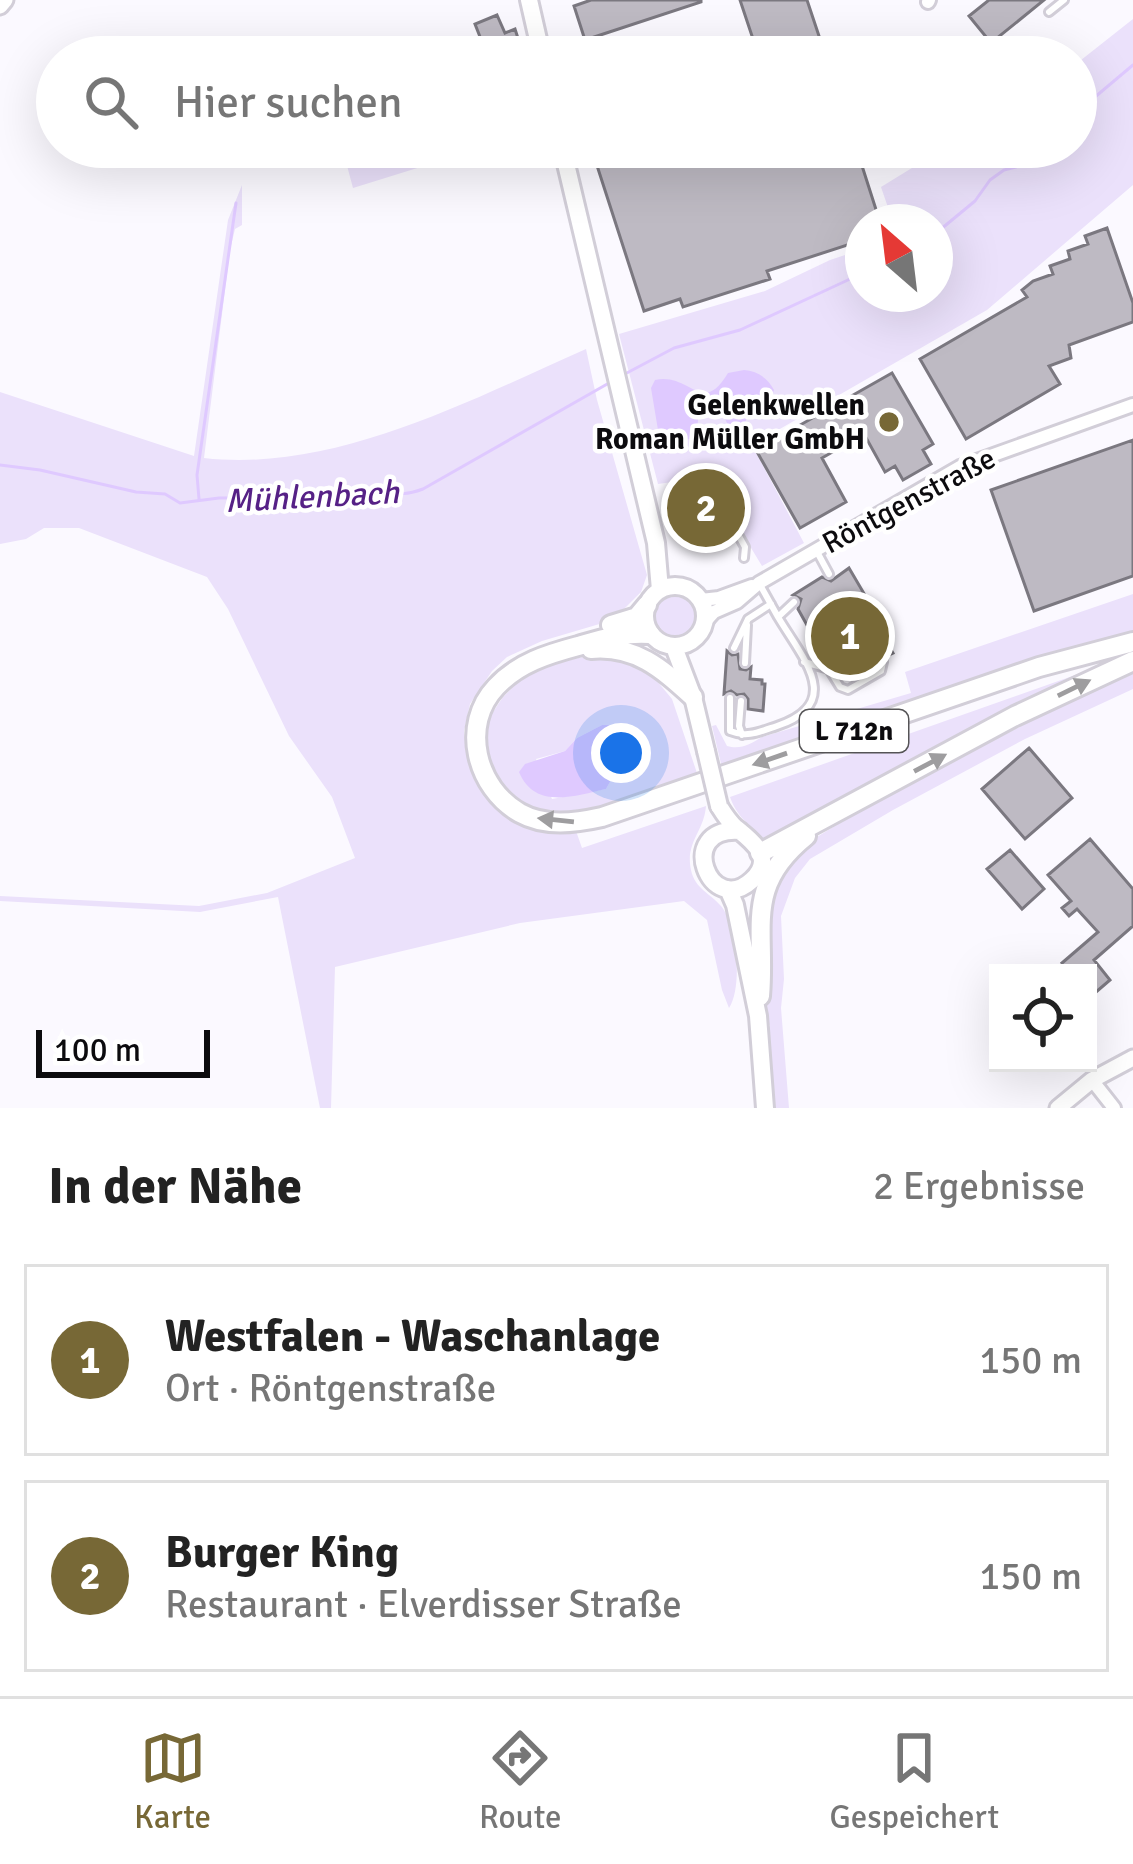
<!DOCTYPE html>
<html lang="de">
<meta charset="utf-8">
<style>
body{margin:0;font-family:Signika,sans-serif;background:#f2f2f2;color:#222}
.controls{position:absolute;right:36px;bottom:36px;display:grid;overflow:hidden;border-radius:0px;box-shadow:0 12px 48px #0002}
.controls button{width:108px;height:108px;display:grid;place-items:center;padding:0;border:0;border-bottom:3px solid #e0e0e0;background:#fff;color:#222;font:60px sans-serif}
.compass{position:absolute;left:845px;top:204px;width:108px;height:108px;border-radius:50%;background:#fff;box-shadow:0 12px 48px #0002;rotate:332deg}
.scale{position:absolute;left:36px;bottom:30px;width:174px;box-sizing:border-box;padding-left:12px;border:6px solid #0c0b0e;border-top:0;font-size:33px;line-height:42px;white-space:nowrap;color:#0c0b0e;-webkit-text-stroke:9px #fff;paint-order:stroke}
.you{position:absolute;left:621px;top:753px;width:42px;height:42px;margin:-30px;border:9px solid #fff;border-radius:50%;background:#1a73e8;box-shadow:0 0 0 18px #1a73e833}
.badge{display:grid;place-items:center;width:78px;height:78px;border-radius:50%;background:#776836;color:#fff;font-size:39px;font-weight:700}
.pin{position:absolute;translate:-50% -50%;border:6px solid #fff;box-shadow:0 3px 12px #0006}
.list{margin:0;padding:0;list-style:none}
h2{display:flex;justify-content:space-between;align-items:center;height:156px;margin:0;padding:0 48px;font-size:51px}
h2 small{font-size:39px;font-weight:400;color:#767676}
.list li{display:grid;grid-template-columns:78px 1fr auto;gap:36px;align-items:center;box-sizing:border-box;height:192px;margin:0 24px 24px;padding:0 24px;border:3px solid #e0e0e0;border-radius:0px}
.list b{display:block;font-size:45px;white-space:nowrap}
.list p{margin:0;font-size:39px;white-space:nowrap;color:#767676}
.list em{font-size:39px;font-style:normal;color:#767676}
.icon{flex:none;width:66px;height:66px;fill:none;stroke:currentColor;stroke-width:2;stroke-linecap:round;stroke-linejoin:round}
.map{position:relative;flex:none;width:1133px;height:1108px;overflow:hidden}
.search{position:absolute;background:#fff;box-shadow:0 12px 48px #0002;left:36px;right:36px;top:36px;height:132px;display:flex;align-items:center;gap:30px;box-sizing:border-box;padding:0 42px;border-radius:66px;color:#767676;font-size:45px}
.sheet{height:588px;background:#fff}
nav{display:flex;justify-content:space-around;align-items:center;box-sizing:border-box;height:168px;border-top:3px solid #e0e0e0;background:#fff;font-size:33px;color:#767676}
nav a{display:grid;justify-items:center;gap:6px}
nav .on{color:#776836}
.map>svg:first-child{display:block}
.green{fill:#ebe1fb;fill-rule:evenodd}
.water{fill:#dfc9ff}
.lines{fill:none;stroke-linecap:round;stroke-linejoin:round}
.stream{stroke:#dfc9ff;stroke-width:3}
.building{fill:#bebac3;stroke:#7b7880;stroke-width:3}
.service-casing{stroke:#d2ced8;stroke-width:12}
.minor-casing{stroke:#d2ced8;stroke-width:18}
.tertiary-casing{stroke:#d2ced8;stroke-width:21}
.secondary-casing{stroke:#d2ced8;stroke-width:22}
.primary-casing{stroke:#d2ced8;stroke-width:24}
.service{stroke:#fff;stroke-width:6}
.minor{stroke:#fff;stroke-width:12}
.tertiary{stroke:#fff;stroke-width:15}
.secondary{stroke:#fff;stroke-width:16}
.primary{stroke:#fff;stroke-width:18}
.secondary-bridge-casing{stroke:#d2ced8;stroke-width:22;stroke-linecap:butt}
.secondary-bridge{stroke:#fff;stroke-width:16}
.oneway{fill:#9e9d9f}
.poi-dot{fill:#776836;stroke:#fff;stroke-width:4.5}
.labels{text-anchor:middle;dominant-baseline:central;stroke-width:9;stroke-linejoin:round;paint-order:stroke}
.shield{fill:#fff;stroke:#555456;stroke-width:3}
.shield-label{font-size:27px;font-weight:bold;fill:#0c0b0e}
.poi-label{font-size:30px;font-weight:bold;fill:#0c0b0e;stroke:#fff;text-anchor:end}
.street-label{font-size:30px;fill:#0c0b0e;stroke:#fff}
.water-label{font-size:33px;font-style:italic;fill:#562186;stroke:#fff}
</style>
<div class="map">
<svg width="1133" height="1108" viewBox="0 0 1133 1108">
<rect width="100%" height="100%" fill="#fbf9ff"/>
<path class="green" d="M1133 19V185L987 310 752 445 804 543 762 566 708 477 658 484 619 334 765 291 830 260 863 249V294H935V222H893L881 187 946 147H1076V64Z
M342 147H485L353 188Z
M242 185V225L235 229 230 250 204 458C334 473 470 400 586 349L597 400 647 575 641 592 613 620 542 641 507 657 492 671 470 704 464 731 467 758 495 801 510 815 538 829 576 831 582 848 706 806C704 832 685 842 691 870 695 889 710 893 721 906 737 925 743 987 729 1008L722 990 707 920 684 901 520 923 335 967 331 1108H320L278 897 200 912 0 901V896L199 906 267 893 355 858 332 797 289 736 228 609 207 577 79 528H44L26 539 0 544V392L194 456 228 220Z
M653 616a22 22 0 1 1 44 0a22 22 0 1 1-44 0Z
M1133 594V632L723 772 712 726 716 725 727 746C741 750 750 744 762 737L911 693 905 672Z
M597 654 624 656 659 676 657 681 672 699 699 779 612 810 541 816 511 801 489 767 485 734 491 715 503 697 519 681 534 672 560 662ZM602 725 632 743 606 789 552 799 536 759 565 751 577 738Z
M1133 669V689L1025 739 893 810 810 859 795 878 781 916 784 979 781 1008 789 1108H773L766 1029 770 1026 765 1019 768 969 766 901 799 848 882 797Z
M1081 673 764 845C753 824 739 822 730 797Z"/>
<path class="water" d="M744 370C757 371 768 378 774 390L772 396 750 404 745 424 731 429C722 418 726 408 709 405L699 411 696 439 678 440 659 436 651 388 655 380C690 372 702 417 728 373Z
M602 725C618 724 625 729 632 743L606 789C574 796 535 810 519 772L525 764 565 751 577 738Z"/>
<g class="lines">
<path class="stream" d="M1076 113 1133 65
M935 234 975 201 990 180 1004 170 1016 167 1041 147
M623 375 674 348 740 330 863 273
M0 465 40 470 136 492 165 494 180 503 219 498 364 497 384 490C398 496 409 494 423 489L609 383
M199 499 197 475 236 203"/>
</g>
<path class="building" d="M591 0H701V2L585 40 574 6Z
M740 0H807L826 57H759Z
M989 0H1044L991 43 969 16Z
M497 15 505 33 515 29 524 57H482L479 50 484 47 475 24Z
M591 147H745L747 153 767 147H856L880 222H863V240L767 271 770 279 683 307 680 299 644 311Z
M1107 228 1133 303V322L1069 345 1071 358 1049 366 1060 384 966 439 920 359 1027 297 1022 290 1033 281 1053 274 1050 266 1070 259 1068 251 1088 244 1085 236Z
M892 373 933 444 923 450 931 464 903 480 895 466 885 472 864 434 822 458 846 502 800 528 756 450Z
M1133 440V576L1034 611 991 490Z
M849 568 869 602 865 605 893 653 887 656 880 655 875 664 852 677 850 674 843 678 839 672 851 665V655L846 653 839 655 823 630 813 636 798 609 801 599 793 595 822 577 831 581Z
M727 651 732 655 738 654 740 669 746 670 751 667 750 679 762 680V684H765L763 711 748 709V699L744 694 737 695 731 691 724 694Z
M1029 748 1072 798 1025 839 982 789Z
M1090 839 1133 889V926L1094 960 1110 980 1088 999V973H1071L1062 963 1098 932 1077 909 1069 916 1062 908 1071 901 1048 875Z
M1010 850 1044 889 1022 909 987 869Z"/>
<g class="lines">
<g class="service-casing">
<path id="service" d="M1049 12 1064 0
M675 488 703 482 711 486 745 547 744 558
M816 550 829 574
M759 583 778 617 794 602
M734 648 748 619 771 604
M804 662 829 669 840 687 848 690 881 671 883 662
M745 663 747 625
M829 669 845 660
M730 698V731C747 738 759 732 777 726 845 703 803 659 778 617
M741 701 739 726 742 735"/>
</g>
<g class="minor-casing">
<path id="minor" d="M928 2 929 0
M701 600 719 598 752 586
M705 622 714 612 737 602 759 583 960 467 1133 405
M1092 1080 1114 1108"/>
</g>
<g class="tertiary-casing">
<path id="tertiary" d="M0 6 5 0
M1058 1108 1092 1080 1133 1058"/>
</g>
<g class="secondary-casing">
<path id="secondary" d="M529 0 542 57
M562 147 656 543 660 590
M645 616a30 30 0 1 1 60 0a30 30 0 1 1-60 0Z
M674 647 693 697 706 751
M719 806C724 814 729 822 736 828 752 841 776 858 752 880 710 919 674 826 740 831
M728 889 735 905 758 1016 765 1108"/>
</g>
<g class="primary-casing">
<path id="primary" d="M611 625 637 617 647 605
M650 634C624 632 602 639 578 646 548 654 518 663 496 687 460 725 476 788 520 813 545 827 575 823 602 817L1039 667 1133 642
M591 649C636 645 662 669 693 697
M760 853 1015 716 1133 661
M760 996C766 928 743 887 806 836"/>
</g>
<use href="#service" class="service"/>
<use href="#minor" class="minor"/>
<use href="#tertiary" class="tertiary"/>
<use href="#secondary" class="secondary"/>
<use href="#primary" class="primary"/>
<g class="secondary-bridge-casing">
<path id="secondary-bridge" d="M706 751 719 806"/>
</g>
<use href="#secondary-bridge" class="secondary-bridge"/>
</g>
<defs><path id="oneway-solid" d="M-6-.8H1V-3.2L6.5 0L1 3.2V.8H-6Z" transform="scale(3)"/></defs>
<g class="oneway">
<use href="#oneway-solid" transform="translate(1074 688) rotate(-26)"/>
<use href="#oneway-solid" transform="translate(770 759) rotate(161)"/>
<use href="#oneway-solid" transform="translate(930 763) rotate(-28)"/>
<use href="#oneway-solid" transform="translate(556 820) rotate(-174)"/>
</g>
<circle class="poi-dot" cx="889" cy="422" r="12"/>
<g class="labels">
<rect class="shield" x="800" y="710" width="108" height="42" rx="9"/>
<g class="shield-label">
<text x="854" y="731">L 712n</text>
</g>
<g class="poi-label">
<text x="865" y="405">Gelenkwellen<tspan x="865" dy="34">Roman Müller GmbH</tspan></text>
</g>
<g class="street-label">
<text transform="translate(909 501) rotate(-28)">Röntgenstraße</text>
</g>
<g class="water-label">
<text transform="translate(312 497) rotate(-3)">Mühlenbach</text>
</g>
</g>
</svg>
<div class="controls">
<button><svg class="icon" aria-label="locate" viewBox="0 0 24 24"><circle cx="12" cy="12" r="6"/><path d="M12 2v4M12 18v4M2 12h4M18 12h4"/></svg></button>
</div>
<svg class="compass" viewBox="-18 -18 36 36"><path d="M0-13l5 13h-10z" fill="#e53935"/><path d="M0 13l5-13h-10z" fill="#767676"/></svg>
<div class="scale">100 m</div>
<div class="you"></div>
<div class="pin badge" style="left:850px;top:636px">1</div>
<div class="pin badge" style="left:706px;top:508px">2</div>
<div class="search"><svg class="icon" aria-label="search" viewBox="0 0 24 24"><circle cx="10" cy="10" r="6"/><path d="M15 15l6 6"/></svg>Hier suchen</div>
</div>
<section class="sheet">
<h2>In der Nähe<small>2 Ergebnisse</small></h2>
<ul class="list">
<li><span class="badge">1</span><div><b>Westfalen - Waschanlage</b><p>Ort · Röntgenstraße</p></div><em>150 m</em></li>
<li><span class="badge">2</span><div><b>Burger King</b><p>Restaurant · Elverdisser Straße</p></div><em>150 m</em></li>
</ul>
</section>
<nav>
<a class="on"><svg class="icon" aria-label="map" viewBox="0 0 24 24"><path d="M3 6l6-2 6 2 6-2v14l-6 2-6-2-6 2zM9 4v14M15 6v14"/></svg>Karte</a>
<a><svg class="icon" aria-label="directions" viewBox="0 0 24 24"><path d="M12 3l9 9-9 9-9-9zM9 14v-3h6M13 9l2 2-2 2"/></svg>Route</a>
<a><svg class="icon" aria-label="saved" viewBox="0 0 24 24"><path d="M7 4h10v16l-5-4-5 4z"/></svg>Gespeichert</a>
</nav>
